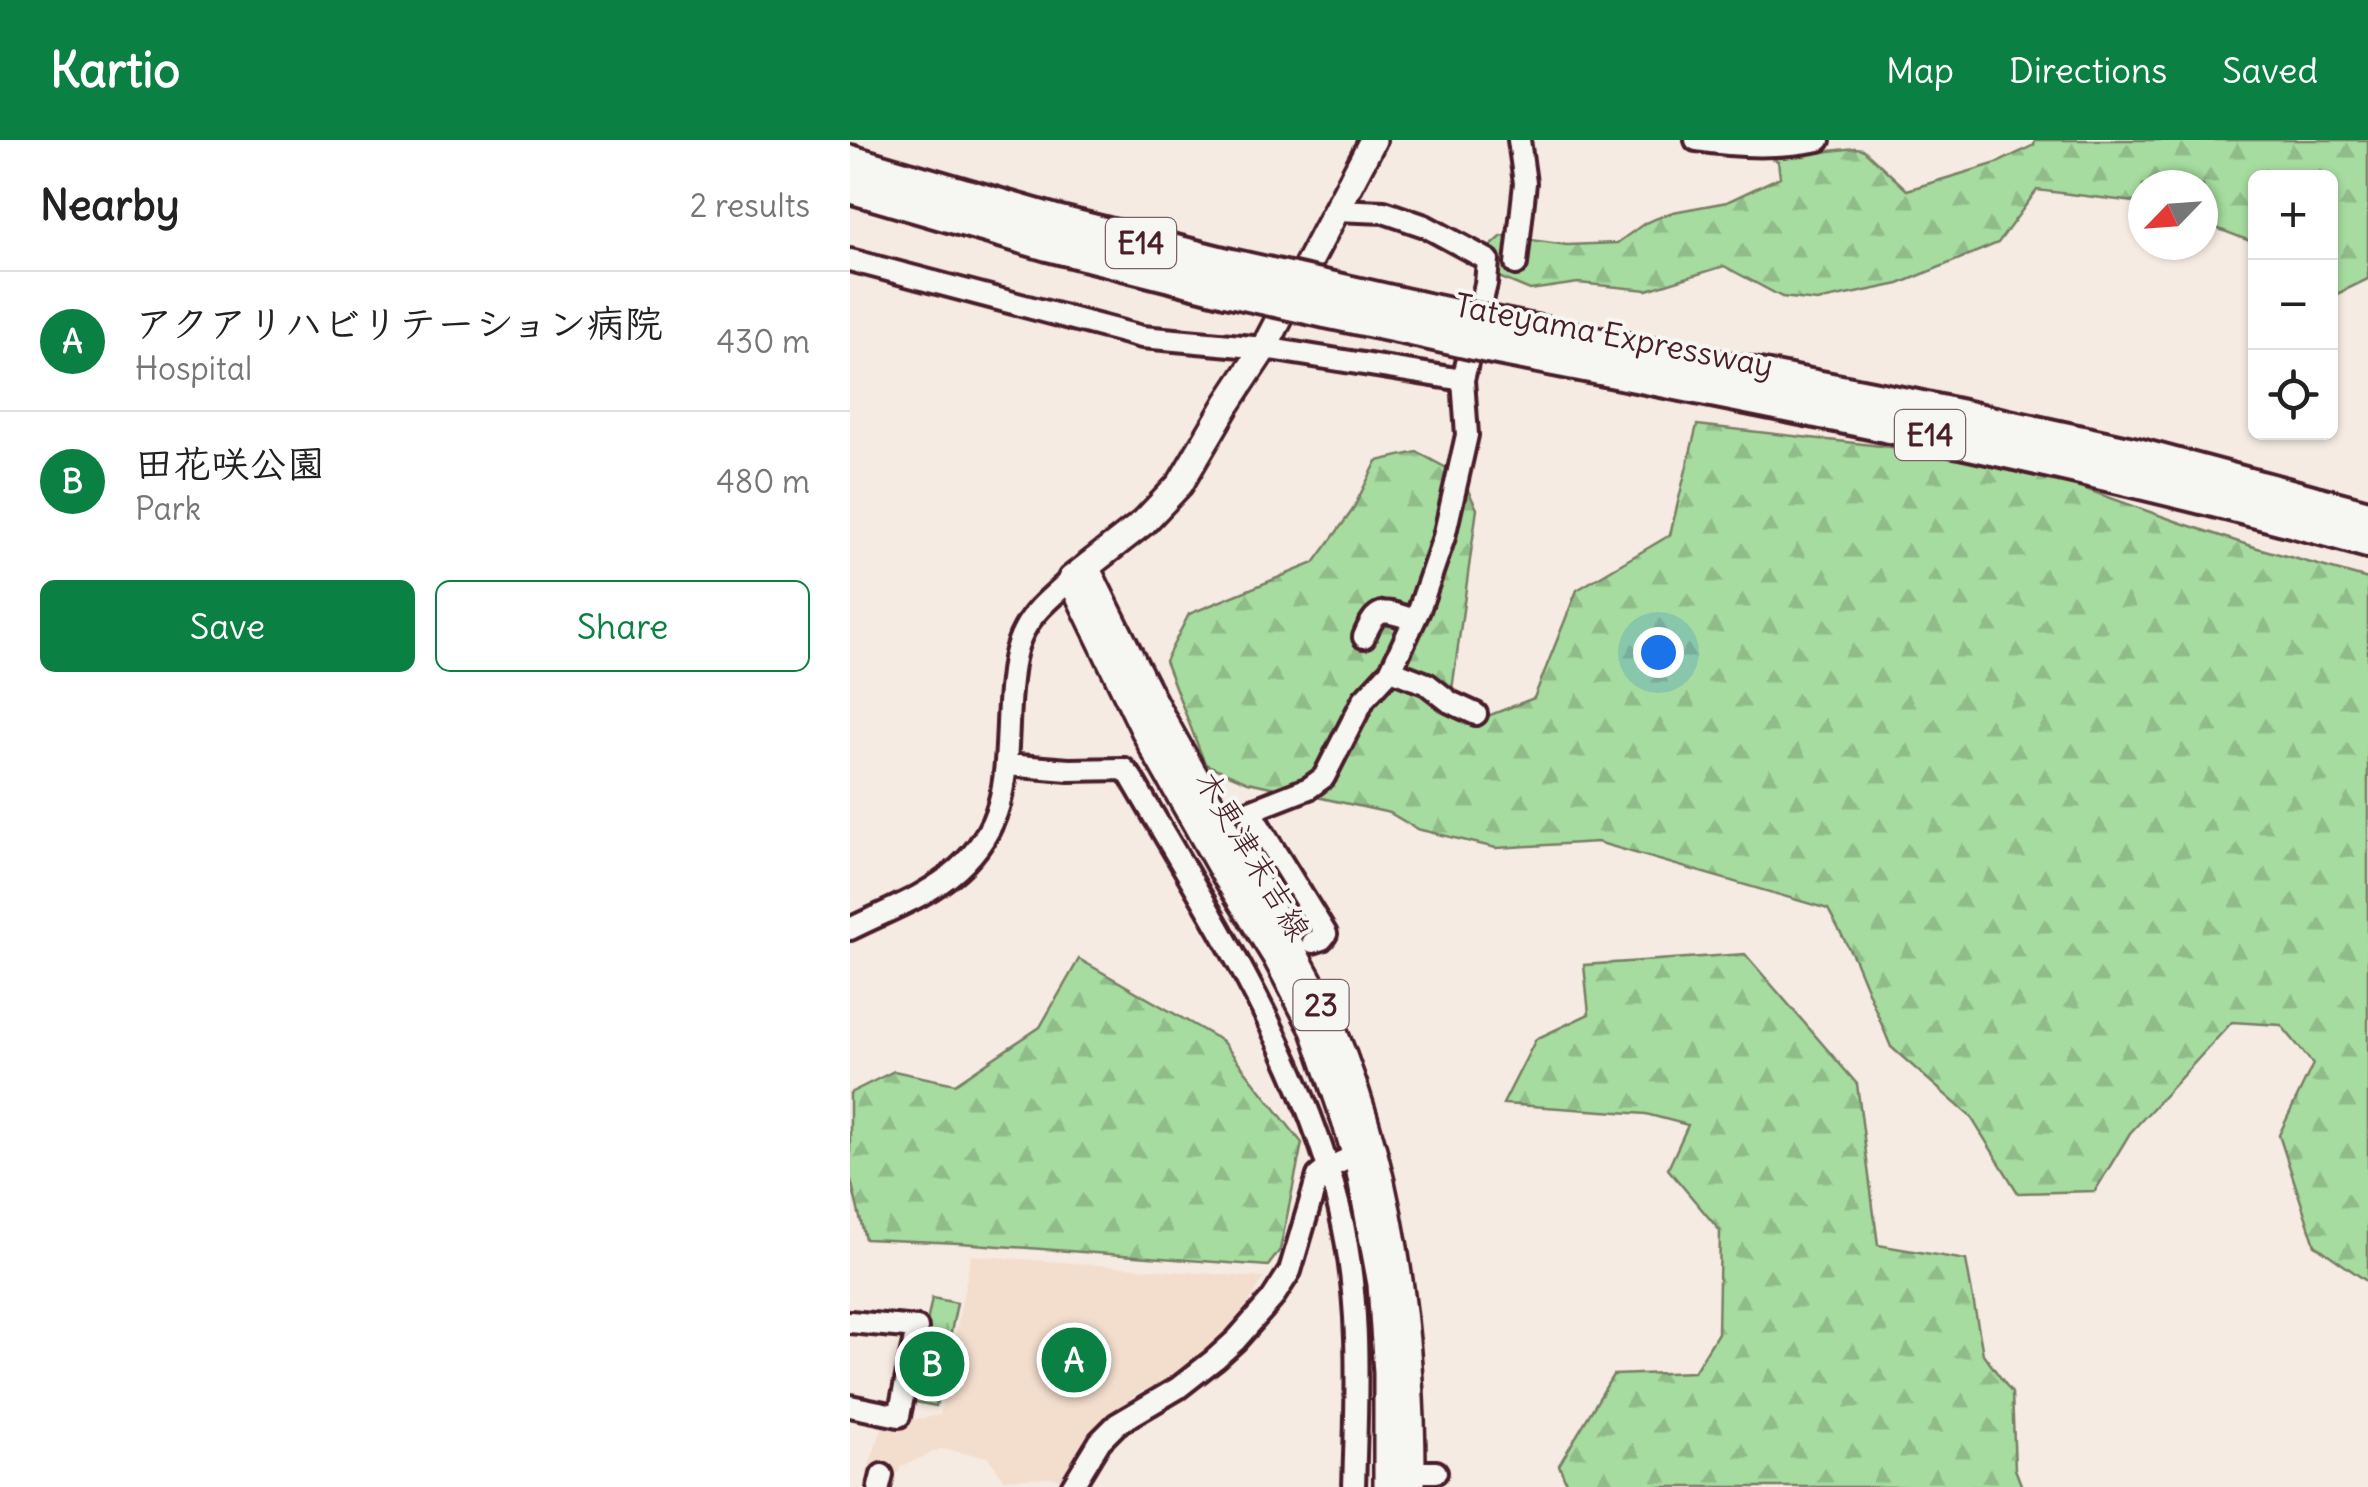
<!DOCTYPE html>
<meta charset="utf-8">
<style>
body{margin:0;font-family:Delius,"Klee One",sans-serif;background:#f6f6f6;color:#222}
.controls{position:absolute;right:30px;top:30px;display:grid;overflow:hidden;border-radius:15px;box-shadow:0 2px 8px #0004}
.controls button{width:90px;height:90px;display:grid;place-items:center;padding:0;border:0;border-bottom:2px solid #e0e0e0;background:#fff;color:#222;font:50px sans-serif}
.compass{position:absolute;left:1278px;top:30px;width:90px;height:90px;border-radius:50%;background:#fff;box-shadow:0 2px 8px #0004;rotate:245deg}
.you{position:absolute;left:808px;top:512px;width:35px;height:35px;margin:-25px;border:8px solid #fff;border-radius:50%;background:#1a73e8;box-shadow:0 0 0 15px #1a73e833}
.badge{display:grid;place-items:center;width:65px;height:65px;border-radius:50%;background:#0b8043;color:#fff;font-size:32px;font-weight:700}
.pin{position:absolute;translate:-50% -50%;border:5px solid #fff;box-shadow:0 2px 10px #0006}
.list{margin:0;padding:0;list-style:none}
h2{display:flex;justify-content:space-between;align-items:center;height:130px;margin:0;padding:0 40px;font-size:42px}
h2 small{font-size:32px;font-weight:400;color:#767676}
.list li{display:grid;grid-template-columns:65px 1fr auto;gap:30px;align-items:center;box-sizing:border-box;height:140px;padding:0 40px;border-top:2px solid #e0e0e0}
.list b{display:block;font-size:38px;white-space:nowrap}
.list p{margin:0;font-size:32px;white-space:nowrap;color:#767676}
.list em{font-size:32px;font-style:normal;color:#767676}
.actions{display:flex;gap:20px;padding:30px 40px}
.actions a{flex:1;padding:22px 0;border:2px solid #0b8043;border-radius:15px;text-align:center;font-size:35px;color:#0b8043}
.actions .main{background:#0b8043;color:#fff}
.icon{flex:none;width:55px;height:55px;fill:none;stroke:currentColor;stroke-width:2;stroke-linecap:round;stroke-linejoin:round}
.map{position:relative;flex:none;width:1518px;height:1347px;overflow:hidden}
header{display:flex;align-items:center;gap:60px;box-sizing:border-box;height:140px;padding:0 50px;background:#0b8043;color:#fff}
header strong{font-size:48px}
nav{display:flex;gap:55px;margin-inline-start:auto;font-size:35px}
main{display:flex}
aside{flex:1;background:#fff}
.map>svg:first-child{display:block}
.built{fill:#f3dece}
.grass{fill:url(#grass-tufts);stroke:#787e65;stroke-width:2.5}
.forest{fill:url(#forest-firs);stroke:#787e65;stroke-width:2.5}
.lines{fill:none;stroke-linecap:round;stroke-linejoin:round}
.minor-casing{stroke:#4a1f2b;stroke-width:28}
.major-casing{stroke:#4a1f2b;stroke-width:32}
.highway-casing{stroke:#4a1f2b;stroke-width:38}
.minor{stroke:#f6f6f2;stroke-width:20}
.major{stroke:#f6f6f2;stroke-width:25}
.highway{stroke:#f6f6f2;stroke-width:30}
.highway-bridge-casing{stroke:#4a1f2b;stroke-width:38;stroke-linecap:butt}
.highway-bridge{stroke:#f6f6f2;stroke-width:30}
.labels{text-anchor:middle;dominant-baseline:central;stroke-width:8;stroke-linejoin:round;paint-order:stroke}
.shield{fill:#f6f6f2;stroke:#7e6067;stroke-width:2.5}
.shield-label{font-size:30px;font-weight:bold;fill:#4a1f2b}
.street-label{font-size:32px;fill:#4a1f2b;stroke:#f6f6f2}
</style>
<header>
<strong>Kartio</strong>
<nav><a>Map</a><a>Directions</a><a>Saved</a></nav>
</header>
<main>
<aside>
<h2>Nearby<small>2 results</small></h2>
<ul class="list">
<li><span class="badge">A</span><div><b>アクアリハビリテーション病院</b><p>Hospital</p></div><em>430 m</em></li>
<li><span class="badge">B</span><div><b>田花咲公園</b><p>Park</p></div><em>480 m</em></li>
</ul>
<div class="actions"><a class="main">Save</a><a>Share</a></div>
</aside>
<div class="map">
<svg width="1518" height="1347" viewBox="0 0 1518 1347">
<defs>
<pattern id="grass-tufts" width="24" height="20" patternUnits="userSpaceOnUse" patternTransform="scale(2.5)"><rect width="24" height="20" fill="#a6dc9f"/><path d="M3 7l-1-3M5 7V3M7 7l1-3M15 17l-1-3M17 17v-4M19 17l1-3" fill="none" stroke="#90bc89"/></pattern>
<pattern id="forest-firs" width="22" height="20" patternUnits="userSpaceOnUse" patternTransform="scale(2.5)"><rect width="22" height="20" fill="#a6dc9f"/><path d="M5 1l3.5 6h-7zM16 11l3.5 6h-7z" fill="#90bc89"/></pattern>
</defs>
<rect width="100%" height="100%" fill="#f5ebe2"/>
<filter id="ink" filterUnits="userSpaceOnUse"><feTurbulence type="fractalNoise" baseFrequency=".01" numOctaves="2"/><feDisplacementMap in="SourceGraphic" scale="20" xChannelSelector="R" yChannelSelector="G"/><feConvolveMatrix kernelMatrix="1 2 1 2 8 2 1 2 1" color-interpolation-filters="sRGB"/></filter>
<g filter="url(#ink)">
<path class="built" d="M121 1115 414 1138 393 1172 365 1207 331 1232 284 1256 253 1282 219 1341 199 1337 153 1339 138 1317 90 1309 51 1327 46 1336 16 1334 33 1285 90 1275Z"/>
<path class="grass" d="M82 1158 107 1163 86 1266 61 1261Z"/>
<path class="forest" d="M881 0H974L971 12 1005 8 1013 9 1057 50 1147 23 1184 5 1185 0H1518V139L1487 154 1481 150 1480 38H1406L1405 103 1353 83V45H1293V63L1187 50 1148 103 1049 144 967 161 932 157 874 126 797 150 728 143 680 150 620 125 652 96 717 105 767 103 795 83 823 72 877 62 930 37 928 21Z
M847 285 1154 320 1331 383 1404 407 1518 439V1142L1465 1105 1429 995 1463 924 1431 885 1382 882 1280 993 1245 1051 1168 1053 1121 977 1041 907 1005 820 978 769 747 702 646 708 567 689 540 673 398 642 355 624 315 521 339 474 464 423 502 371 527 321 567 312 611 336 627 369 601 557 625 581 684 558 727 450 820 395Z
M895 814 1007 944 1028 1105 1116 1120 1133 1214 1162 1253 1165 1329 1172 1347H718L709 1325 763 1235 844 1232 868 1193 870 1091 818 1029 838 985 796 974 653 964 686 899 739 874 734 825Z
M229 819 372 901 452 1003 430 1110 418 1126 110 1103 15 1099 0 1036V953L44 931 105 944 190 887Z"/>
<g class="lines">
<g class="minor-casing">
<path id="minor" d="M846 0C888 7 928 8 969 0
M0 120 292 197 414 208 613 240
M666 124 675 43 669 0
M514 497C527 465 534 470 564 480
M541 530 577 544 600 562 626 574
M156 625 219 630 274 629 281 637C360 774 450 911 489 1067 512 1159 507 1253 504 1347
M0 789C36 771 78 756 108 729 165 678 154 618 160 550 162 529 164 508 174 490 185 469 204 455 221 439
M463 802 472 799 476 794 400 671 459 648 474 637 514 559 541 530 569 470 594 397 617 295 613 240 636 144 638 120 575 86 534 72 486 70
M0 1182 67 1188 49 1276 0 1266
M562 1332H586
M29 1347 32 1335
M222 1347 250 1301 267 1284 328 1248 365 1219 386 1200 422 1159 440 1131 468 1036 478 1028 506 1015"/>
</g>
<g class="major-casing">
<path id="major" d="M523 0 414 208 377 264 330 344 294 382 221 439 302 606 375 735 426 817 464 890 495 980 509 1027 531 1144 537 1233V1347
M237 429C263 481 288 534 316 585 360 665 409 743 450 824 461 844 473 864 481 885 542 1031 563 1190 562 1347"/>
</g>
<g class="highway-casing">
<path id="highway" d="M0 21 202 80 381 125
M0 47 198 105 376 150
M483 148 567 167
M476 172 562 190
M643 183 1062 265 1287 314 1518 376
M638 207C933 265 1228 320 1518 402"/>
</g>
<use href="#minor" class="minor"/>
<use href="#major" class="major"/>
<use href="#highway" class="highway"/>
<g class="highway-bridge-casing">
<path id="highway-bridge" d="M381 125 483 148
M376 150 476 172
M567 167 643 183
M562 190 638 207"/>
</g>
<use href="#highway-bridge" class="highway-bridge"/>
</g>
</g>
<g class="labels">
<g class="shield">
<rect x="256" y="78" width="70" height="50" rx="8"/>
<rect x="1045" y="270" width="70" height="50" rx="8"/>
<rect x="443.5" y="840" width="55" height="50" rx="8"/>
</g>
<g class="shield-label">
<text x="291" y="103">E14</text>
<text x="1080" y="295">E14</text>
<text x="471" y="865">23</text>
</g>
<g class="street-label">
<text transform="translate(764 195) rotate(11)">Tateyama Expressway</text>
<text transform="translate(403 715) rotate(59)">木更津末吉線</text>
</g>
</g>
</svg>
<div class="controls">
<button>+</button>
<button>−</button>
<button><svg class="icon" aria-label="locate" viewBox="0 0 24 24"><circle cx="12" cy="12" r="6"/><path d="M12 2v4M12 18v4M2 12h4M18 12h4"/></svg></button>
</div>
<svg class="compass" viewBox="-18 -18 36 36"><path d="M0-13l5 13h-10z" fill="#e53935"/><path d="M0 13l5-13h-10z" fill="#767676"/></svg>
<div class="you"></div>
<div class="pin badge" style="left:224px;top:1220px">A</div>
<div class="pin badge" style="left:82px;top:1224px">B</div>
</div>
</main>
